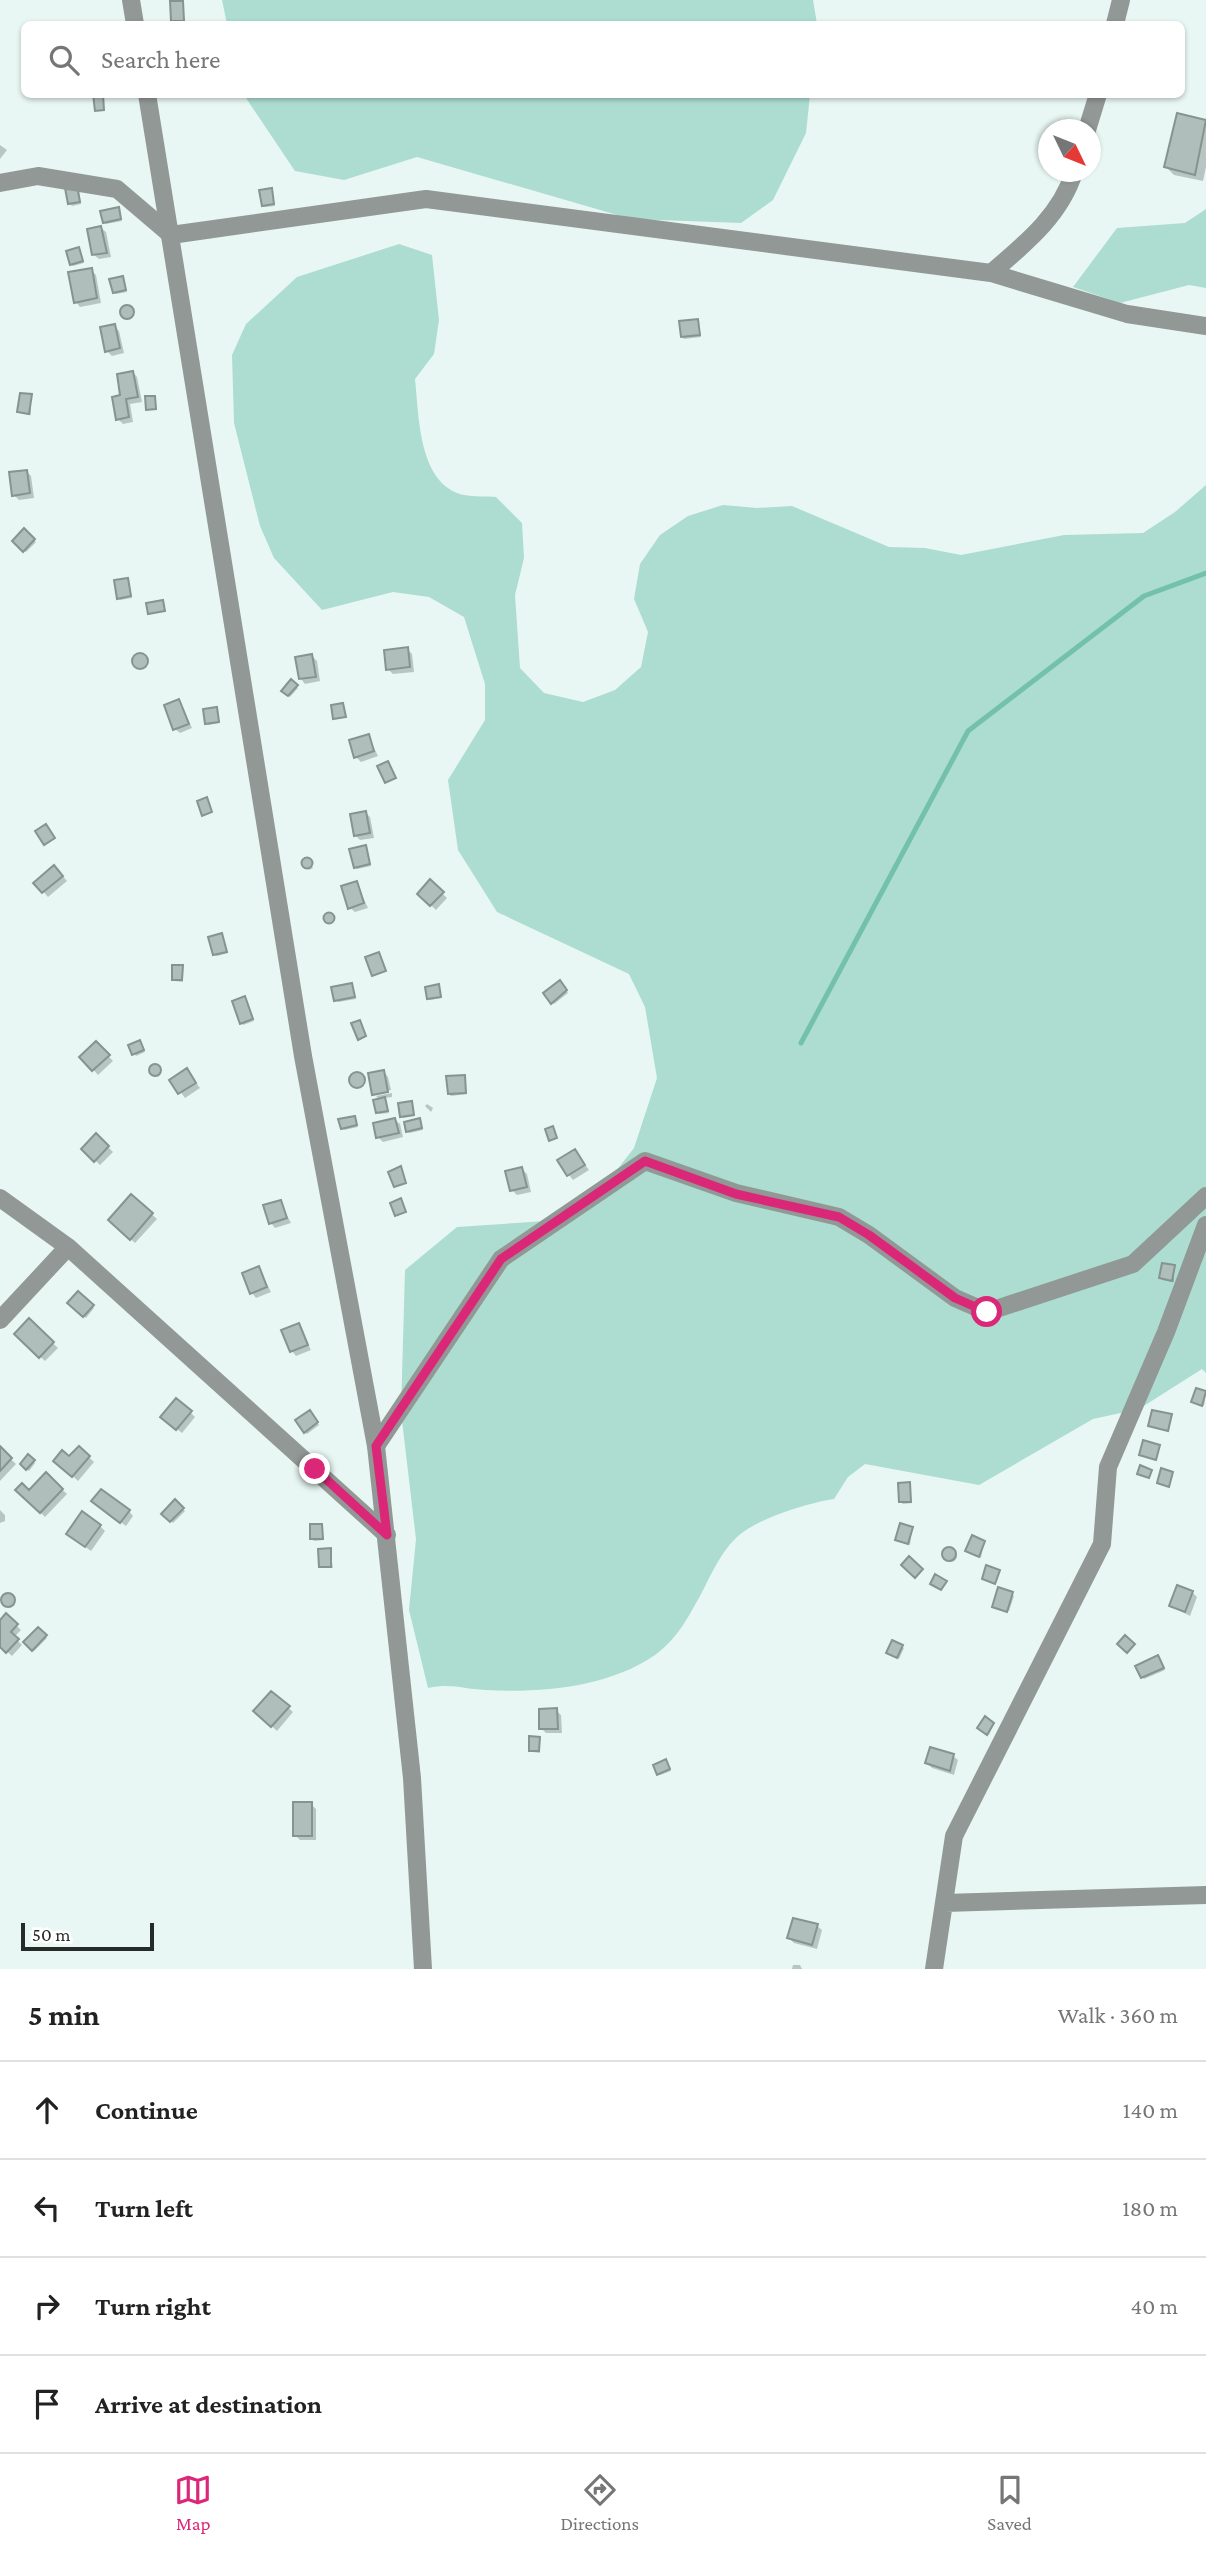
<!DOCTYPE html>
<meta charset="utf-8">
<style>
body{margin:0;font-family:"Crimson Pro",serif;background:#f2f2f2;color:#222}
.compass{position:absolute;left:1038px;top:119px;width:63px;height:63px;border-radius:50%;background:#fff;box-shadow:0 2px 5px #0004;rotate:133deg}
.scale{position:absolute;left:21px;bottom:18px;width:133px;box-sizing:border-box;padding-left:7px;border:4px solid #252b29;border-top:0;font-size:19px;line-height:24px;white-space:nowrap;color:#252b29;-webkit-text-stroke:5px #fff;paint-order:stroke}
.stop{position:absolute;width:21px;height:21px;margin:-16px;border:5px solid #db2777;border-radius:50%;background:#fff}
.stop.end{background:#db2777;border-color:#fff;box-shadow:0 2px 7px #0008}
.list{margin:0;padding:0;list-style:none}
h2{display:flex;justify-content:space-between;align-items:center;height:91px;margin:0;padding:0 28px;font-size:30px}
h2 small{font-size:23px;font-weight:400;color:#767676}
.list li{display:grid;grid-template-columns:46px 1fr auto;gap:21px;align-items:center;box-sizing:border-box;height:98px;padding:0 28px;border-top:2px solid #e0e0e0}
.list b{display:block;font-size:26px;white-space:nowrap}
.list em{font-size:23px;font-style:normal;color:#767676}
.icon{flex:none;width:38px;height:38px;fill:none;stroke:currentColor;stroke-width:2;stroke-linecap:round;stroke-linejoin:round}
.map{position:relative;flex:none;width:1206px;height:1969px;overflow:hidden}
.search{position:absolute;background:#fff;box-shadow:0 2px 5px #0004;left:21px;right:21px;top:21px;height:77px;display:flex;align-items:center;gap:18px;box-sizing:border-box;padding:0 24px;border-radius:10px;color:#767676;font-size:26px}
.sheet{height:483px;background:#fff}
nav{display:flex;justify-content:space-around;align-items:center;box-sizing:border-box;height:98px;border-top:2px solid #e0e0e0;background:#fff;font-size:19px;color:#767676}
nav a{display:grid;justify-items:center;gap:4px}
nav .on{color:#db2777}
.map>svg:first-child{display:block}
.green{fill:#acddd0}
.shadow{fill:#0003}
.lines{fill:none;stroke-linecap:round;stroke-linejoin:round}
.stream{stroke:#73c0ad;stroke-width:5}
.building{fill:#afbeba;stroke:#85948f;stroke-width:2}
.minor{stroke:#929896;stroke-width:18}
.tertiary{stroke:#929896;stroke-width:18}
.route{stroke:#db2777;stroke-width:9}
</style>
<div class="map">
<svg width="1206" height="1969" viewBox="0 0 1206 1969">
<rect width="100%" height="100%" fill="#e8f7f3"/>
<path class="green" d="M222 0H813L817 24H227Z
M244 95H810L806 133 773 200 741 223 631 219 417 157 344 180 295 171Z
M1206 209V288L1189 285 1120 303 1073 287 1117 228 1185 223Z
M399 244 432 255 439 320 434 354 415 379C419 415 418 485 464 495 474 497 486 496 496 497L522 523 524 558 515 595 520 668 544 693 583 702 615 690 641 667 648 632 634 599 640 564 660 535 688 516 723 505 757 508 792 506 889 547 925 548 961 555 1064 535 1143 533 1175 512 1206 485V1373L1202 1369 1139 1409 1093 1419 979 1485 865 1464 848 1477 834 1499C808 1503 755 1519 736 1538 720 1553 710 1577 700 1596 687 1619 677 1639 655 1655 607 1688 541 1693 485 1690 462 1689 453 1683 428 1688L409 1610 416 1539 401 1412 405 1270 457 1227 560 1220 591 1203 634 1148 657 1078 645 1007 629 974 497 912 458 850 448 780 485 720V684L464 617 429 597 393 592 322 610 274 558 260 526 234 423 232 355 246 324 297 277Z"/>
<path class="shadow" d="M182 2 185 22 174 23 172 21Z
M1178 115 1206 122V167L1203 181 1174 175 1166 167Z
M0 145 7 150 0 159Z
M79 189 81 204 72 206 70 204Z
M271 190 275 206 265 207 263 206Z
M118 209 122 221 106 224 104 222Z
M101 228 106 232 111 257 99 259 94 255Z
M79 249 84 263 73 266 71 264Z
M91 270 96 275 101 303 80 307 76 302Z
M122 278 127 292 116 294 114 292Z
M129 306 134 316 127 320 122 310Z
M697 321 701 337 684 339 682 337Z
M114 326 119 331 124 353 112 356 107 351Z
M133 372 137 377 142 402 130 404 133 422 123 424 118 419 122 397Z
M31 396V415L21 413 19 412Z
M26 471 31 476 34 498 19 500 14 495Z
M24 531 36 542 26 552 14 541Z
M127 579 132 598 120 600 118 598Z
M162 602 166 612 150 613Z
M407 649 412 654 414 672 393 674 388 669Z
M138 656 148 660 146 668 141 669 135 662Z
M312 656 317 661 320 681 305 684 301 679Z
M291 681 298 688 290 697 283 690Z
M179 701 192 728 180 733 175 729Z
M217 709 220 723 208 725 206 723Z
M368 736 378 756 361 762 356 757Z
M365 812 370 817 374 838 360 840 355 835Z
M365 847 371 866 357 869 355 867Z
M309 860 313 868 309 870 304 864Z
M59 872 67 881 48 897 36 883Z
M430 882 447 898 436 910 419 894Z
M356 883 368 908 355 912 350 908Z
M329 914 335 920 331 924 326 916Z
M221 935 228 953 217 956 215 955Z
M182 967 183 982 175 981 173 979Z
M559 983 568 993 554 1004 545 994Z
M352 985 356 999 338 1002 336 1000Z
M439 986 442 998 430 1000 428 999Z
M246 1000 254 1021 243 1025 241 1023Z
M96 1043 113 1061 98 1075 82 1057Z
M141 1044 145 1052 136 1056 130 1046Z
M154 1066 161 1074 158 1077 151 1069Z
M187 1071 200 1088 185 1098 172 1081Z
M384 1072 388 1077 391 1090 375 1093V1096L374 1094Z
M361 1075 364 1086 357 1088 353 1078Z
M464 1076 467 1094 451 1096 449 1094Z
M392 1093V1097L384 1098 389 1113 379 1114 380 1100 376 1096Z
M411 1103 415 1116 403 1118 401 1116Z
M427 1104 433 1108 431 1112 425 1106Z
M354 1117 358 1127 344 1130 342 1128Z
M395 1120 400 1124 403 1137 383 1142 378 1137Z
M419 1120 423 1130 409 1133 407 1131Z
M96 1135 113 1152 100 1165 83 1149Z
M575 1151 589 1170 573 1180 569 1175Z
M522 1169 527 1174 531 1192 517 1195 512 1190Z
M131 1196 157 1219 135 1243 110 1220Z
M280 1202 291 1223 275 1228 271 1223Z
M1174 1266V1282L1163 1280 1161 1278Z
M259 1268 271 1292 256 1298 252 1293Z
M78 1294 94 1308 86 1318 70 1303Z
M29 1320 58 1348 45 1361 16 1334Z
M299 1325 311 1350 296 1356 292 1351Z
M1197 1390 1206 1393 1204 1406 1193 1402Z
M190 1412 195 1417 182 1433 167 1421Z
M312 1414 319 1425 307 1434 305 1432Z
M1171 1416 1169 1432 1150 1426Z
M79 1448 94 1462 78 1481 55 1460 69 1459Z
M0 1449 16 1464 0 1481Z
M28 1457 35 1463 29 1471 22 1464Z
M46 1475 67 1494 45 1517 17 1490 29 1492Z
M909 1484 912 1503 903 1504 901 1502Z
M175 1502 185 1511 173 1523 164 1514Z
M99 1506 129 1511 133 1516 126 1526Z
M0 1510 5 1515V1521L0 1523Z
M100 1526 105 1531 91 1551 73 1538Z
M321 1526 324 1540 314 1541 312 1539Z
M912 1529 910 1545 897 1539Z
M984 1542 981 1558 967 1551Z
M330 1550 333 1568H323L321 1566Z
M945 1556a6 6 0 1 1 12 0a6 6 0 1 1-12 0Z
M999 1589 1014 1596 1009 1611 994 1606Z
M1192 1592 1197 1597 1190 1616 1171 1606Z
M9 1596 15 1605 10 1608 4 1599Z
M6 1615 21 1630 14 1637 22 1645 12 1656 0 1645V1622Z
M38 1629 47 1638 34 1651 25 1642Z
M893 1642 904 1648 899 1659 888 1653Z
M1158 1657 1165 1670 1144 1679 1142 1677Z
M272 1693 293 1712 277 1731 256 1711Z
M556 1710 561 1715 562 1733H546L541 1728Z
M993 1724 989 1735 981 1730Z
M539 1739 540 1753 533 1752 531 1750Z
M953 1756 958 1760 954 1775 932 1768 927 1763Z
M666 1761 671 1771 660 1775 658 1774Z
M311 1804 316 1809V1840H300L295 1835Z
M817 1926 822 1930 817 1949 794 1943 789 1938Z
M793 1965H800L802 1969H792Z"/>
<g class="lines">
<path class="stream" d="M801 1043 968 731 1144 596 1206 573"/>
</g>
<path class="building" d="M170 1H183L184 21H171Z
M93 94H103L104 110 95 111Z
M1177 113 1206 120 1195 175 1164 167Z
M77 186 80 202 68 204 65 188Z
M272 188 274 204 262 206 259 190Z
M119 207 121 219 103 223 100 211Z
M101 226 107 253 92 255 87 229Z
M79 247 83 261 70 265 66 251Z
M92 268 97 298 74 303 68 272Z
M123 276 126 290 113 293 109 279Z
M120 312a7 7 0 1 1 14 0a7 7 0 1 1-14 0Z
M698 319 700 335 681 337 679 321Z
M115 324 120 348 105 352 100 327Z
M133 371 138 397 126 399 129 417 116 420 112 397 120 395 117 374Z
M20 393 32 394 29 414 17 412Z
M145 396H155L156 409 146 410Z
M27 470 30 493 12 496 9 472Z
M24 528 35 539 23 552 12 541Z
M128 578 131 596 117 599 114 580Z
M163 600 165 611 148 614 146 603Z
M408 647 410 667 386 670 384 650Z
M132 661a8 8 0 1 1 16 0a8 8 0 1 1-16 0Z
M312 654 316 677 299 679 295 657Z
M291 679 298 685 288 696 281 691Z
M179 699 189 724 173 730 164 705Z
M343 703 346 717 333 719 331 705Z
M217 707 219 722 205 724 203 709Z
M369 734 374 751 354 758 349 740Z
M388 761 396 778 385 783 377 766Z
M207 797 212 812 202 816 197 801Z
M366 811 370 833 354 836 350 814Z
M46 824 55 838 44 845 35 831Z
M366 845 370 864 354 868 349 849Z
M301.5 863a5.5 5.5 0 1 1 11 0a5.5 5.5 0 1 1-11 0Z
M54 865 63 876 42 893 33 883Z
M430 879 444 892 430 906 417 894Z
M357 881 364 903 348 909 341 886Z
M323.5 918a5.5 5.5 0 1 1 11 0a5.5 5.5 0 1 1-11 0Z
M222 933 227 952 213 955 208 937Z
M379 952 386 971 372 976 365 957Z
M172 965H183L182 980H172Z
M560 980 567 990 551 1004 543 993Z
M352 983 355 997 334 1001 331 987Z
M439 984 441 997 427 999 425 987Z
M245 996 253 1019 240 1024 232 1001Z
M360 1020 366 1036 358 1040 351 1023Z
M140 1040 144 1050 132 1055 128 1045Z
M96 1041 110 1055 92 1071 79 1057Z
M149 1070a6 6 0 1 1 12 0a6 6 0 1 1-12 0Z
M187 1068 196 1083 178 1094 169 1080Z
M384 1070 388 1092 372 1095 368 1073Z
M349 1080a8 8 0 1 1 16 0a8 8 0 1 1-16 0Z
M465 1075 466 1093 448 1094 446 1076Z
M385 1097 388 1111 376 1113 373 1100Z
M412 1101 414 1115 400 1117 398 1103Z
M355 1116 357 1125 341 1129 338 1119Z
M395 1118 399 1133 376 1138 373 1123Z
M420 1118 422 1128 406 1132 404 1122Z
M553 1126 557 1138 549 1141 545 1129Z
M96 1133 109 1146 94 1162 81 1149Z
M575 1149 585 1165 567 1176 557 1160Z
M401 1166 406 1183 394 1187 388 1172Z
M522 1167 527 1187 510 1191 505 1171Z
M131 1194 153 1213 130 1240 108 1220Z
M401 1198 406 1212 395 1216 390 1203Z
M281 1200 287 1218 269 1224 263 1205Z
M1162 1263 1175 1265 1172 1281 1159 1278Z
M259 1266 267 1287 250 1294 242 1273Z
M78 1291 94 1305 83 1317 67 1303Z
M29 1318 54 1342 39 1358 14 1334Z
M299 1323 308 1345 290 1352 281 1330Z
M1196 1388 1206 1391 1202 1406 1191 1402Z
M176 1398 192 1411 176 1430 160 1417Z
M310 1410 318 1422 304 1433 295 1420Z
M1152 1410 1172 1414 1168 1431 1148 1426Z
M1143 1440 1160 1445 1156 1460 1139 1455Z
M0 1446 12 1458 0 1471Z
M79 1446 90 1456 72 1477 53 1461 62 1450 69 1456Z
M28 1454 35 1460 26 1470 20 1464Z
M1140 1465 1152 1470 1149 1478 1137 1474Z
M1161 1468 1173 1472 1169 1487 1157 1483Z
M46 1472 63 1489 40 1513 15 1490 22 1483 29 1490Z
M910 1482 911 1502H899L898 1483Z
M101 1489 130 1510 120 1523 91 1501Z
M175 1499 184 1508 170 1522 161 1514Z
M82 1511 101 1525 85 1547 66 1534Z
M900 1523 913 1527 908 1544 895 1540Z
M310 1524H322L323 1539H310Z
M972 1535 985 1541 979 1557 965 1551Z
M942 1554a7 7 0 1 1 14 0a7 7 0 1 1-14 0Z
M331 1548V1567H319L318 1549Z
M909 1556 923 1569 915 1578 901 1565Z
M986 1565 1000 1570 995 1584 982 1579Z
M935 1574 947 1581 941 1590 930 1584Z
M1177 1585 1193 1591 1185 1612 1169 1606Z
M998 1587 1013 1592 1007 1612 992 1607Z
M1 1600a7 7 0 1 1 14 0a7 7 0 1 1-14 0Z
M6 1613 18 1624 11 1632 19 1639 6 1653 0 1647V1620Z
M38 1627 47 1635 32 1651 23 1642Z
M1125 1635 1135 1644 1127 1653 1117 1644Z
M892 1640 903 1645 897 1658 886 1653Z
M1158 1655 1164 1668 1141 1678 1135 1666Z
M271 1691 290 1706 271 1727 253 1711Z
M557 1708 558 1729H539V1709Z
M985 1716 994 1723 987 1735 977 1728Z
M529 1736 540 1737 539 1751H529Z
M930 1747 954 1754 950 1771 925 1763Z
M666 1759 670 1769 657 1775 653 1765Z
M293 1802H312V1836H293Z
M793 1918 818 1924 812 1945 787 1938Z"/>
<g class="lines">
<path class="minor" d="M1115 24 1121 0
M1087 130 1098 94
M0 183 38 176 117 189 171 235 426 199 991 273 1127 314 1206 326
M991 273C1025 244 1061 215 1074 172
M0 1198 68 1247 387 1535
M0 1320 68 1247
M376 1446 501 1259 645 1161 736 1193 839 1217 869 1235 955 1298 987 1312 1133 1264 1206 1196
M945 1903 1206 1895
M934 1969 954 1836 1102 1544 1108 1467 1166 1332 1206 1225"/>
<path class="tertiary" d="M131 0 135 24
M147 94 303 1056 376 1446 412 1778 423 1969"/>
</g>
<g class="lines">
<path class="route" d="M315 1469 387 1535 376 1446 501 1259 645 1161 736 1194 839 1217 869 1235 955 1298 987 1312"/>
</g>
</svg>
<svg class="compass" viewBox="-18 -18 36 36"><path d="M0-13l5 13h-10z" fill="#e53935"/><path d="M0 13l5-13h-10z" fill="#767676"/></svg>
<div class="scale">50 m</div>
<div class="stop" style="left:987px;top:1312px"></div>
<div class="stop end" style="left:315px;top:1469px"></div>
<div class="search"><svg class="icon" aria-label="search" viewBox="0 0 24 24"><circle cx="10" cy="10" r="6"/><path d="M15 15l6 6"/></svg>Search here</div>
</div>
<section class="sheet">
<h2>5 min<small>Walk · 360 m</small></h2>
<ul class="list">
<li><svg class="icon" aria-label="ahead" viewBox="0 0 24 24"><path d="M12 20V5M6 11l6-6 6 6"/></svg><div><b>Continue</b></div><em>140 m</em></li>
<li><svg class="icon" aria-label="left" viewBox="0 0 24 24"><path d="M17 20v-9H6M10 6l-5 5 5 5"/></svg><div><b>Turn left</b></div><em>180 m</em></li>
<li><svg class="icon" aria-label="right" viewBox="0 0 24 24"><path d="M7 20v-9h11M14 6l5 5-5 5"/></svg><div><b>Turn right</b></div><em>40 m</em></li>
<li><svg class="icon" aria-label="arrive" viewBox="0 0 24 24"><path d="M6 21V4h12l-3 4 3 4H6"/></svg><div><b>Arrive at destination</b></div></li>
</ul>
</section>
<nav>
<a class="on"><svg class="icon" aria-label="map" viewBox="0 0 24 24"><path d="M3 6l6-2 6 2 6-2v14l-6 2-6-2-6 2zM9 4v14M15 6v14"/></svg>Map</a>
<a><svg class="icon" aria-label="directions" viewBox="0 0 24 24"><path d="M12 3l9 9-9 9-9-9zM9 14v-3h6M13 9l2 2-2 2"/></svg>Directions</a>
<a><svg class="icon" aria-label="saved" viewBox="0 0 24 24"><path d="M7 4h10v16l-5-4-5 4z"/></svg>Saved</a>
</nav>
